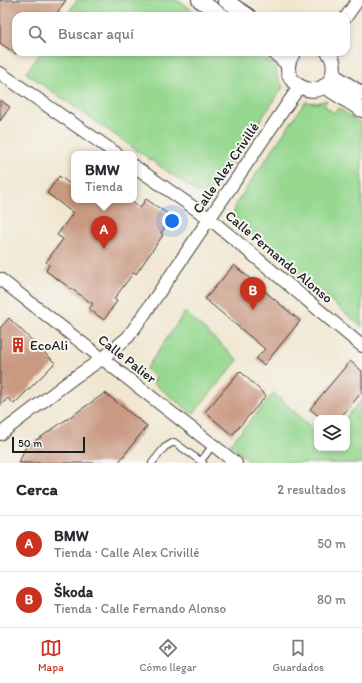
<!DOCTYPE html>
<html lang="es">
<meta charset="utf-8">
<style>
body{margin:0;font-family:Itim,sans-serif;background:#f7f7f7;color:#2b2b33}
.controls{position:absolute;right:12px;bottom:12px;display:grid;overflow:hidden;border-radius:8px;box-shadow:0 2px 6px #0003}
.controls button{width:36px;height:36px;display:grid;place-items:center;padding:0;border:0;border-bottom:1px solid #e1e1e2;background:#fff;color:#2b2b33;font:20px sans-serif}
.scale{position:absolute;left:12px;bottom:10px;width:73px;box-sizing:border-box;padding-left:4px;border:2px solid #1c1c1c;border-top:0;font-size:11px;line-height:14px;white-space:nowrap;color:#1c1c1c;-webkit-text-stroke:3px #f6f6f2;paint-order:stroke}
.you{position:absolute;left:172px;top:221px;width:14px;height:14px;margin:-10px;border:3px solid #fff;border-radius:50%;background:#1a73e8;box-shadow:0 0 0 6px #1a73e833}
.badge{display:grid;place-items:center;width:26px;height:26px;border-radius:50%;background:#c8321e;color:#fff;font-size:13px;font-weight:700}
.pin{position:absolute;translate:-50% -33px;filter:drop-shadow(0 1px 2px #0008)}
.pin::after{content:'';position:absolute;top:21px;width:14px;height:12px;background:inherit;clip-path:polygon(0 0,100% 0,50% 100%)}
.popup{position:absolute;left:71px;top:151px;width:66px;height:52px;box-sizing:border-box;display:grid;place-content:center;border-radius:8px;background:#fff;filter:drop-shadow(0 1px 3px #0005);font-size:13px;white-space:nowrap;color:#7c7c81}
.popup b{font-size:15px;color:#2b2b33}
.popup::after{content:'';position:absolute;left:50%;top:100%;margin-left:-8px;border:8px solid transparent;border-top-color:#fff}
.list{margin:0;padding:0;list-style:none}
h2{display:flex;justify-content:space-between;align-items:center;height:52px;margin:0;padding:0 16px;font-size:17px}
h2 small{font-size:13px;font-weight:400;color:#7c7c81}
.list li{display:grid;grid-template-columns:26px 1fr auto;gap:12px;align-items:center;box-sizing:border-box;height:56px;padding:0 16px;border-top:1px solid #e1e1e2}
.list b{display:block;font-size:15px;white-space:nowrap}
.list p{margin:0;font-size:13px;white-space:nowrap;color:#7c7c81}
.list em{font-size:13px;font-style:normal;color:#7c7c81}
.icon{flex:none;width:22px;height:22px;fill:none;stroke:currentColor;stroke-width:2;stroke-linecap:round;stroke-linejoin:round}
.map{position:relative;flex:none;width:362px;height:463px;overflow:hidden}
.search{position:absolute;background:#fff;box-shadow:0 2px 6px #0003;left:12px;right:12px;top:12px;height:44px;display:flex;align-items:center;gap:10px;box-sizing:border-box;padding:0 14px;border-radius:12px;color:#7c7c81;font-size:15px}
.sheet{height:164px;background:#fff}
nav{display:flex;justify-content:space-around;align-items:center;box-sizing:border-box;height:56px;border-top:1px solid #e1e1e2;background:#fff;font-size:11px;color:#7c7c81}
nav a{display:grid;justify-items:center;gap:2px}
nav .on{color:#c8321e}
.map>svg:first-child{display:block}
.green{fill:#97d890;stroke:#5a7a56}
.building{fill:#c99982}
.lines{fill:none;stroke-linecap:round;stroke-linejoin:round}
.service-casing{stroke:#3c3a37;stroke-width:8}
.minor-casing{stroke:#3c3a37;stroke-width:14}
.tertiary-casing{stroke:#3c3a37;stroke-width:16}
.service{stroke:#fff;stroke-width:6}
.minor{stroke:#fff;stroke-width:12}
.tertiary{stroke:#fff;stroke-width:14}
.labels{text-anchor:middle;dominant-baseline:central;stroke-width:4;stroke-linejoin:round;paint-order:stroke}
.street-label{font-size:14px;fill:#1c1c1c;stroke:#f6f6f2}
.poi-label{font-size:14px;fill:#1c1c1c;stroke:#f6f6f2;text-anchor:start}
</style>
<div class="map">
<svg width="362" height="463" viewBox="0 0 362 463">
<rect width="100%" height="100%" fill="#f6f6f2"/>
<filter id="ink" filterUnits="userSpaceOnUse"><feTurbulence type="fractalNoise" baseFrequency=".025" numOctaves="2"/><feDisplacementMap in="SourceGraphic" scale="8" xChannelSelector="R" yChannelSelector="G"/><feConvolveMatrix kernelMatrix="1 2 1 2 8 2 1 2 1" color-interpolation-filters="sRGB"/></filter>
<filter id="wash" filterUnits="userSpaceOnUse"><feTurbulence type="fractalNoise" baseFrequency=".012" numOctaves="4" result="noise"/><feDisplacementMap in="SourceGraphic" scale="16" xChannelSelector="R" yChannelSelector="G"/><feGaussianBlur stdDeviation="0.9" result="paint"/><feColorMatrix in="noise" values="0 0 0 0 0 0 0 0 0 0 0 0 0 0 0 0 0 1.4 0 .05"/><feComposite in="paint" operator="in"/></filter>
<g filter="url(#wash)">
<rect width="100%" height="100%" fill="#f1e7d1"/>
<path class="green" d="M77 0H177L201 16H66Z
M41 52H255L276 66 277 76 283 87 213 190 203 193 197 192 26 73Z
M327 100 324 105 334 113 338 108 362 124V327L237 222 234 214 235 205 305 102 317 103Z
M185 312 238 360 193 414 153 383 156 378 146 369Z
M274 393 317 433V448H347L346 418 362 399V463H251L230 444Z"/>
<g id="blocks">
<path class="building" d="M0 0H66L55 16H16V54L0 43Z
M0 100 10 107 0 121Z
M59 176 74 187V200H129L140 208 146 199 172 217 161 233 163 235 136 274 134 272 114 299 117 301 104 320 89 309 93 304 46 271 49 265 46 262 63 239 57 235 73 213 47 193Z
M234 265 300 321 264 365 256 359 265 349 205 299Z
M9 318 55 363 14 404 8 398 0 406V328Z
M350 361 362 371V392L340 418H321L310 409Z
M240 371 266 396 232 435 205 412Z
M105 393 147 426 118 463H19L25 448Z"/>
</g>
</g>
<g filter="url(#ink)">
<use href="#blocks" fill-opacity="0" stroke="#3c3a37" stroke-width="1"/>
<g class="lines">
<g class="service-casing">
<path id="service" d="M201 461 213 445
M152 463 165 447 174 442 203 463"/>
</g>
<g class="minor-casing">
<path id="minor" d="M346 17 358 0
M0 73 117 154
M134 166 210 219 362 346
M0 279 236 463
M0 434 75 377 102 359 128 337 143 316 299 87"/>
</g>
<g class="tertiary-casing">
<path id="tertiary" d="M199 0 223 16
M225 0 249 16
M274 52 288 64
M294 52C270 84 325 107 333 73 335 65 333 58 328 52
M333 75 362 94
M324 86 362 110"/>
</g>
<use href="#service" class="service"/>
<use href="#minor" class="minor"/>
<use href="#tertiary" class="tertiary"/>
</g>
</g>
<defs>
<g id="building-bare" transform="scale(1.2)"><path d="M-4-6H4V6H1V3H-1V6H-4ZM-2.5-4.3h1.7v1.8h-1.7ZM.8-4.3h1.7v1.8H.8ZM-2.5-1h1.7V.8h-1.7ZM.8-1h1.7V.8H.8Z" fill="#c8321e" stroke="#f6f6f2" stroke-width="2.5" paint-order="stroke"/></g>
</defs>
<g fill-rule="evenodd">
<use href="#building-bare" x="18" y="345"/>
</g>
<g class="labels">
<g class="street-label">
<text transform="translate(226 168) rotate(-56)">Calle Alex Crivillé</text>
<text transform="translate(279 257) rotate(40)">Calle Fernando Alonso</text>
<text transform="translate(127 359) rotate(38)">Calle Palier</text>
</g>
<g class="poi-label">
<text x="30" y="345">EcoAli</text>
</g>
</g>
</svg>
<div class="controls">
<button><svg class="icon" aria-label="layers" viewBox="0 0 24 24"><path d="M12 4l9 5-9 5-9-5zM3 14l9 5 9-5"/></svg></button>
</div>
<div class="scale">50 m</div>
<div class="you"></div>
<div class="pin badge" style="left:104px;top:249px">A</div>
<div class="popup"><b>BMW</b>Tienda</div>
<div class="pin badge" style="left:253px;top:310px">B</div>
<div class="search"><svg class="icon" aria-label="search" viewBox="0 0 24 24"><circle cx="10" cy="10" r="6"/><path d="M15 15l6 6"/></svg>Buscar aquí</div>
</div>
<section class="sheet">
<h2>Cerca<small>2 resultados</small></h2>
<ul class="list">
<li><span class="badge">A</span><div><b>BMW</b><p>Tienda · Calle Alex Crivillé</p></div><em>50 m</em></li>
<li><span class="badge">B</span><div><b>Škoda</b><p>Tienda · Calle Fernando Alonso</p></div><em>80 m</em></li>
</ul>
</section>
<nav>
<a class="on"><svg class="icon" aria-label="map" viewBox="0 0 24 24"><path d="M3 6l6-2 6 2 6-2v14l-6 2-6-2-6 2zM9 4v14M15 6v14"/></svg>Mapa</a>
<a><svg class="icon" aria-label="directions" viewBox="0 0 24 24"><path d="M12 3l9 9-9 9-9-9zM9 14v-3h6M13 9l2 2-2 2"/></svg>Cómo llegar</a>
<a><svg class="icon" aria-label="saved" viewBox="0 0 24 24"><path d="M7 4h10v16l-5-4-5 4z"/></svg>Guardados</a>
</nav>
